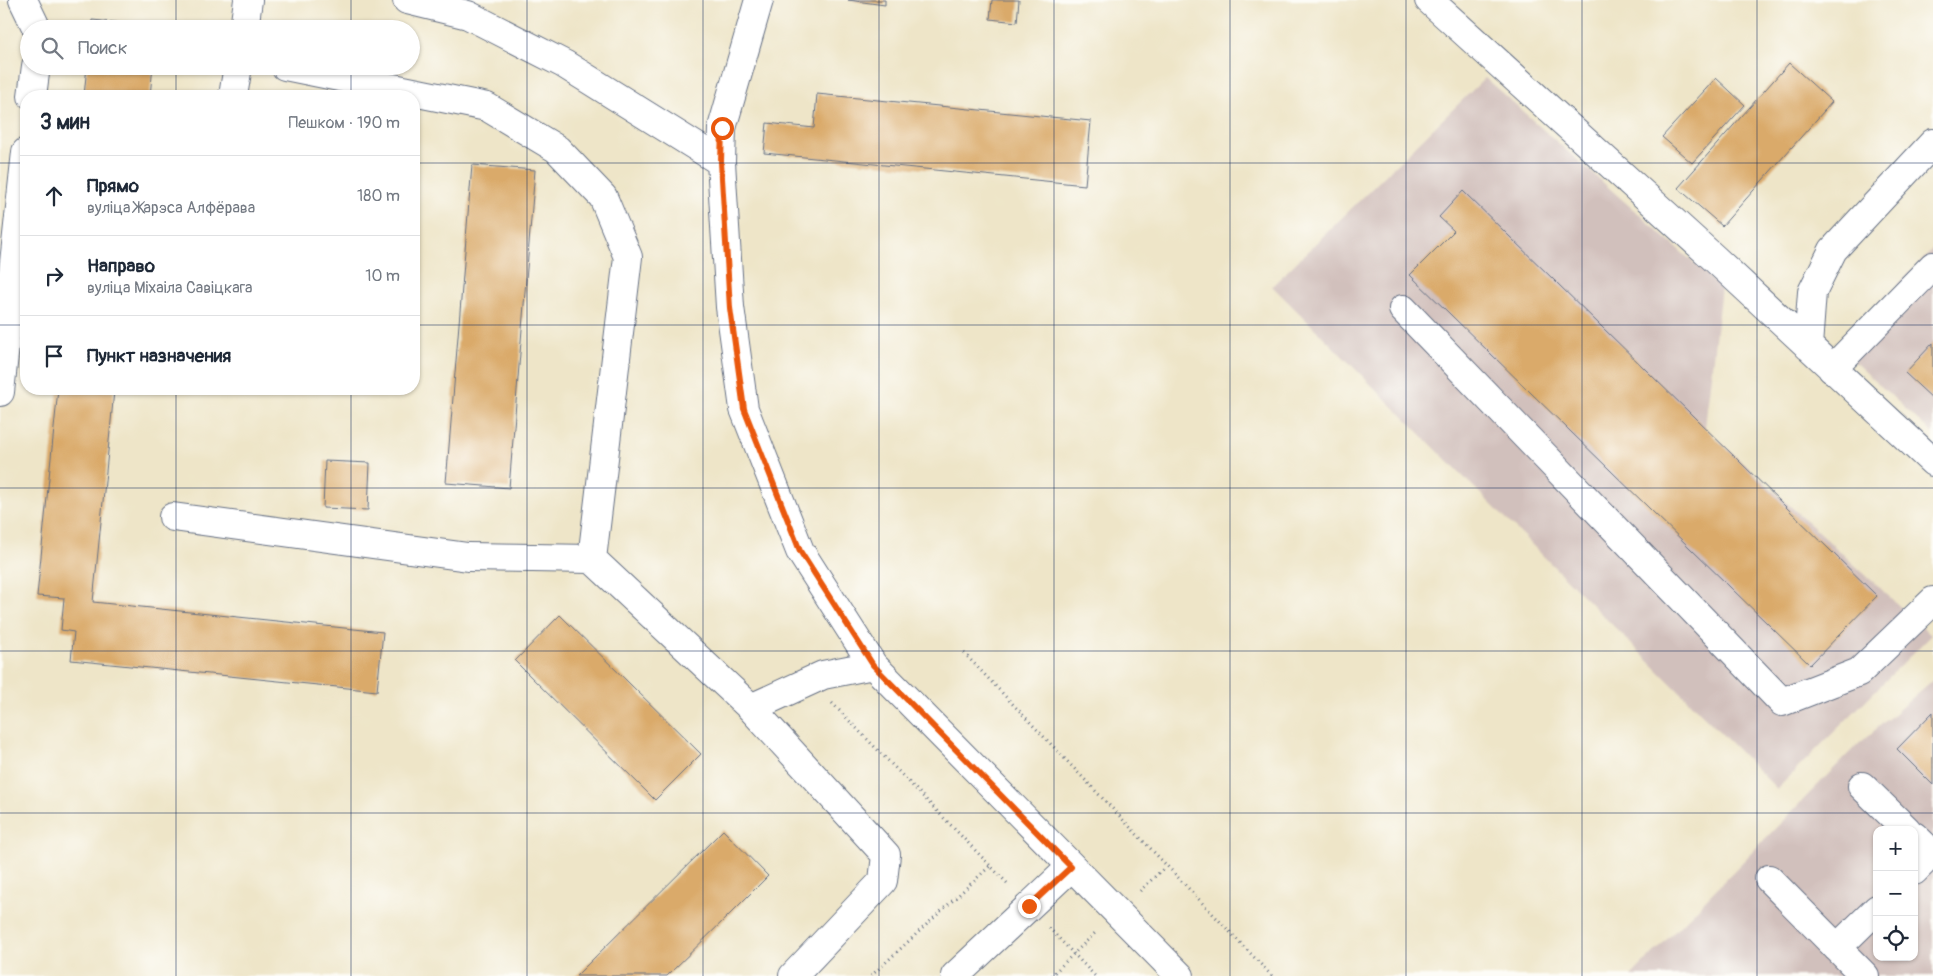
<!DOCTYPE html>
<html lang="ru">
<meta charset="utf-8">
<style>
body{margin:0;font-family:Pangolin,sans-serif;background:#f6f6f7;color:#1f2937}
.controls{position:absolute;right:15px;bottom:15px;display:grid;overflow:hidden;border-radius:10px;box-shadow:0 1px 4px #0004}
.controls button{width:45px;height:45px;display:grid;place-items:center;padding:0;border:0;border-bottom:1px solid #e0e1e3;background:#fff;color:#1f2937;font:25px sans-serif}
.stop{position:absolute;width:15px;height:15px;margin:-11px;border:4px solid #ea580c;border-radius:50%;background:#fff}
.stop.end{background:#ea580c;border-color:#fff;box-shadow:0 1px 5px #0008}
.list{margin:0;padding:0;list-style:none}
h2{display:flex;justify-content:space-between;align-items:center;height:65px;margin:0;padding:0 20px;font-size:21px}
h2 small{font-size:16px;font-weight:400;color:#747a83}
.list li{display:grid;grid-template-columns:32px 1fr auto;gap:15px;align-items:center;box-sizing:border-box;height:80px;padding:0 20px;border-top:1px solid #e0e1e3}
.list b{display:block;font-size:19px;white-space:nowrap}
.list p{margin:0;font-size:16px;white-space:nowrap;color:#747a83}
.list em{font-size:16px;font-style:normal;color:#747a83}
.icon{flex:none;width:28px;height:28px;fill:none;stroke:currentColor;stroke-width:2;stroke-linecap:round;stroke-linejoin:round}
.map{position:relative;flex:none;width:1933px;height:976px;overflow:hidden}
.search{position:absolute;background:#fff;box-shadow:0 1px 4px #0004;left:20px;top:20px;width:400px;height:55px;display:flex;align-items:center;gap:12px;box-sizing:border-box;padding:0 18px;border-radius:28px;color:#747a83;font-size:19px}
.panel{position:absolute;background:#fff;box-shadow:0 1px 4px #0004;left:20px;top:90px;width:400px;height:305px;border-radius:20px}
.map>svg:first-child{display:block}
.industrial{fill:#d1c0bc;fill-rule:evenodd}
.building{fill:#daaa6b}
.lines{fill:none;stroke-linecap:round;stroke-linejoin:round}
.minor-casing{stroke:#656f83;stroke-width:30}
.path{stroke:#656f83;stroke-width:3;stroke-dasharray:1 4;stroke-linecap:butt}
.minor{stroke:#fff;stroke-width:28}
.route{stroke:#ea580c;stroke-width:6}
.grid{fill:none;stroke:#1b2f5e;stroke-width:1;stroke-opacity:0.55}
</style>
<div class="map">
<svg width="1933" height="976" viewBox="0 0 1933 976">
<rect width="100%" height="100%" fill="#fdfcf7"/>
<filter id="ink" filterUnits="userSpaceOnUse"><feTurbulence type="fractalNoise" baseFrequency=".02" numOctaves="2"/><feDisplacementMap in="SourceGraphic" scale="10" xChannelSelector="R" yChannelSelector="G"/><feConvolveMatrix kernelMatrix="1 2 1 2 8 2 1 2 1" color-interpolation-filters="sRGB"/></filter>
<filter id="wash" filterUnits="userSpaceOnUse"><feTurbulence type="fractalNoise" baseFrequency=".0096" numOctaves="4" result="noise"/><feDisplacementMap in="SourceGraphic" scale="20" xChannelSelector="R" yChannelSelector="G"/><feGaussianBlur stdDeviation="1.12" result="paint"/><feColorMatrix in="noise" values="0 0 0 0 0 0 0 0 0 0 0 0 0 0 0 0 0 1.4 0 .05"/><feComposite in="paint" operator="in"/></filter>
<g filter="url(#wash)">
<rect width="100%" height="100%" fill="#eee5c8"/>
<path class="industrial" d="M1485 78 1721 287 1705 428 1931 635 1777 789 1272 286Z
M1933 249V434L1837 346Z
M1933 680V976H1631L1853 749ZM1877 830H1914V957H1877Z"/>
<g id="blocks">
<path class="building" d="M848 0H885V5Z
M992 0H1019L1017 22 990 19Z
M92 20 157 26V29H91Z
M1789 63 1832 102 1722 226 1678 188Z
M87 66H153L150 96H84Z
M1716 78 1745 105 1692 163 1662 137Z
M817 94 1091 121 1085 185 764 153 767 123 814 128Z
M472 165 535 170 509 488 446 483Z
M1463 191 1877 596 1810 665 1410 275 1454 231 1439 217Z
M1933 343V399L1905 373Z
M58 389 114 391 93 602 383 632 377 691 71 660 74 632 61 630 64 598 37 596Z
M325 461 370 463 368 510 323 508Z
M560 615 701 754 655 800 515 661Z
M1933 712V785L1897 749Z
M723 830 768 876 731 913 667 976H576Z"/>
</g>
</g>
<g filter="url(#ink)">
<use href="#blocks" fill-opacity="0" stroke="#656f83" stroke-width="1"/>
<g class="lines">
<g class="minor-casing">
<path id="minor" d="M23 0 37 29
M407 0 468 15 564 64 721 162
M759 0 722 128 721 162 730 307 744 409 800 551 873 665 1180 976
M1429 0 1715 259 1933 462
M244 29 248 0
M285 66 487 107 557 149 603 197 628 257 592 559
M32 96 36 66
M233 96 238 66
M1403 309 1782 702 1859 672 1933 601
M1808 346 1812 292 1833 250 1933 143
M1832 369 1933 266
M0 392 26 152
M173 517 468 557 592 559 751 708 823 675 873 665
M751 708 886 855 883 881 793 976
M1862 786 1907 830
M1914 836 1933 854
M1914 871 1932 853
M1769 879 1865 976
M1837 948 1877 909
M955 976 1071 867"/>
</g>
<path class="path" d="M964 653 1272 976
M832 703 1009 885
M1140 891 1165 867
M1049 928 1095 976
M871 976 990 866
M1051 976 1095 933"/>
<use href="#minor" class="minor"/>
</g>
</g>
<g class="lines" filter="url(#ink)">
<path class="route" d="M722 128 721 162 730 308 744 409 800 551 873 665 1071 867 1029 906"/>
</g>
<path class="grid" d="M176 0V29M351 0V29M527 0V976M703 0V976M879 0V976M1054 0V976M1230 0V976M1406 0V976M1582 0V976M1757 0V976M176 66V96M351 66V96M0 163H26M414 163H1933M0 325H26M414 325H1933M176 389V976M351 389V976M0 488H1933M0 651H1933M0 813H1933"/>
</svg>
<div class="controls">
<button>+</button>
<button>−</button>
<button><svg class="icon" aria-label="locate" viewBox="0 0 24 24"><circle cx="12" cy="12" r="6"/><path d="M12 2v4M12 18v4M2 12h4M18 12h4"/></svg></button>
</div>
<div class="stop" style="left:722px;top:128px"></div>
<div class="stop end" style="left:1029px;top:906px"></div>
<div class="search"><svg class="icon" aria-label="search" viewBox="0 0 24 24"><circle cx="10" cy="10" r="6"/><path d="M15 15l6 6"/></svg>Поиск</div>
<section class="panel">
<h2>3 мин<small>Пешком · 190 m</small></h2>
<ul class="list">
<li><svg class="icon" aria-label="ahead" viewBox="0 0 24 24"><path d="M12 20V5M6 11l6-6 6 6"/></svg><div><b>Прямо</b><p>вуліца Жарэса Алфёрава</p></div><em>180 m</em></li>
<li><svg class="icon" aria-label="right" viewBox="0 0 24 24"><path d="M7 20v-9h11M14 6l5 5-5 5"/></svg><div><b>Направо</b><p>вуліца Міхаіла Савіцкага</p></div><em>10 m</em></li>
<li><svg class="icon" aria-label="arrive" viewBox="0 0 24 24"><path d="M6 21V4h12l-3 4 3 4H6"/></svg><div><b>Пункт назначения</b></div></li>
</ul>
</section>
</div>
